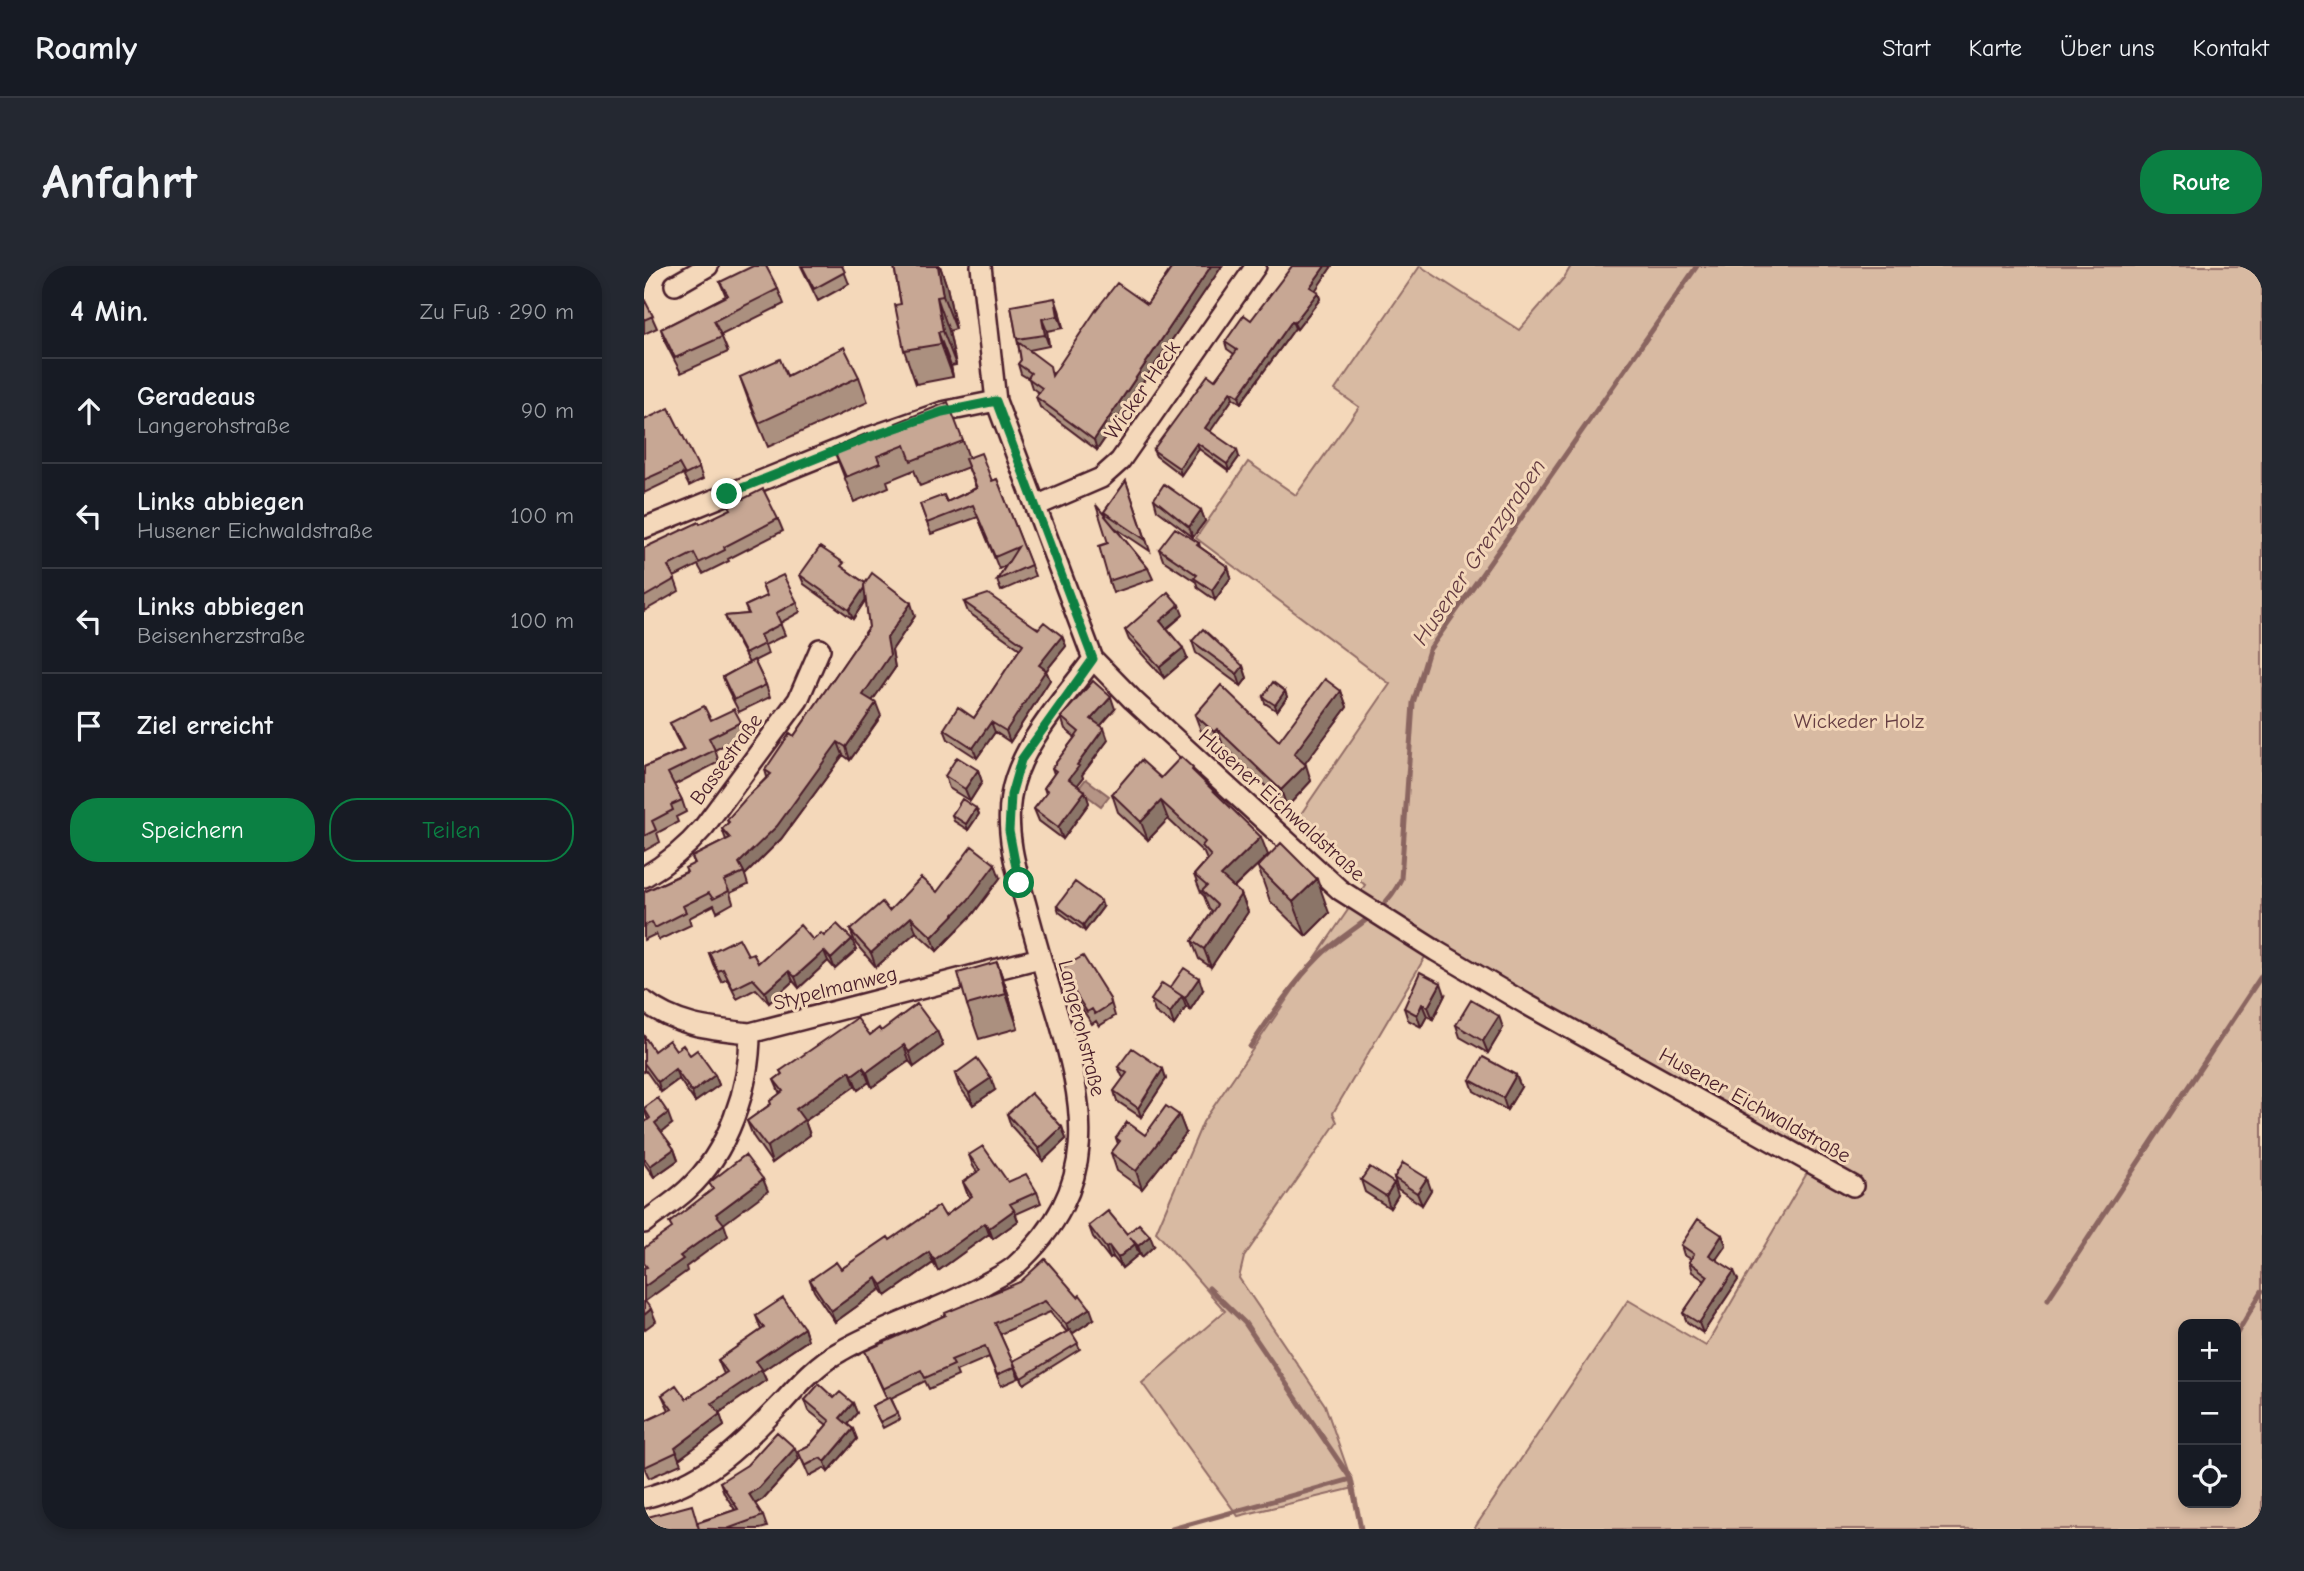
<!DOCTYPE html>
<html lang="de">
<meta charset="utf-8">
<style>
body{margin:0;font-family:"Comic Neue",sans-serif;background:#242831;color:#f1f3f6}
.controls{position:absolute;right:21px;bottom:21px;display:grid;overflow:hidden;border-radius:14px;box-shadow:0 4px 10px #0003}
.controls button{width:63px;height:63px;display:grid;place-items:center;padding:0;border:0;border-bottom:2px solid #363941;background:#171b24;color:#f1f3f6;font:35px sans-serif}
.stop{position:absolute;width:21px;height:21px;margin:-16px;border:5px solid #0b8043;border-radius:50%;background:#fff}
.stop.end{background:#0b8043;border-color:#fff;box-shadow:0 2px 7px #0008}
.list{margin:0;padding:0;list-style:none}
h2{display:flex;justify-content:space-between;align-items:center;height:91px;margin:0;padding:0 28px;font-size:30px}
h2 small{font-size:23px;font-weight:400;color:#9ea1a6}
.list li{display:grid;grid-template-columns:46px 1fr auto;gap:21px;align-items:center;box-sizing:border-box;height:105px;padding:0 28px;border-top:2px solid #363941}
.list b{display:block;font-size:26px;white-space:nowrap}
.list p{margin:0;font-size:23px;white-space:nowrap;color:#9ea1a6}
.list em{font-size:23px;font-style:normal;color:#9ea1a6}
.actions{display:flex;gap:14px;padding:21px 28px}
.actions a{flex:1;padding:16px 0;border:2px solid #0b8043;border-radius:28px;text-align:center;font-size:24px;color:#0b8043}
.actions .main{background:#0b8043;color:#fff}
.icon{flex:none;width:38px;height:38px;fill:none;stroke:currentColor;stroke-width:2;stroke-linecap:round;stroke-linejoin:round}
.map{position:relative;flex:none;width:1618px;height:1263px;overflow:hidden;border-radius:28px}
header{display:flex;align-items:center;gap:42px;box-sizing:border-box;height:98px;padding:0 35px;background:#171b24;border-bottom:2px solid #363941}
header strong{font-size:33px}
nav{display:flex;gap:38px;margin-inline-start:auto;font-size:24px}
.intro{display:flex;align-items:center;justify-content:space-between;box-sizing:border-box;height:168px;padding:0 42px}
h1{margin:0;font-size:49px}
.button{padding:18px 32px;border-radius:28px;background:#0b8043;color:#fff;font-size:24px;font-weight:700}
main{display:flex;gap:42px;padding:0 42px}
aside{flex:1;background:#171b24;border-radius:28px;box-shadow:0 4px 10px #0003}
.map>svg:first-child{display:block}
.green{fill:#d8baa2;stroke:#916c66;stroke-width:2;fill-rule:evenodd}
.water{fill:#b59485;stroke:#8a6561;stroke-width:2}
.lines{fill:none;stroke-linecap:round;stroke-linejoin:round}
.stream{stroke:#8a6561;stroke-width:5}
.minor-casing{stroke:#4a1f2b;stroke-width:24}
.minor{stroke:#f4d8ba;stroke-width:19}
.wall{fill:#ab907f;stroke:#4a1f2b;stroke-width:2}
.shaded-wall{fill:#8b7568;stroke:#4a1f2b;stroke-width:2}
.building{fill:#c7a794;stroke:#4a1f2b;stroke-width:2}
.route{stroke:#0b8043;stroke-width:9}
.labels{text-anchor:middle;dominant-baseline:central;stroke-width:6;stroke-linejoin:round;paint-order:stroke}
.street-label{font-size:21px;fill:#4a1f2b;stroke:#f4d8ba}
.park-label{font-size:21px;fill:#663e43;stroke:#f4d8ba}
.water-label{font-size:23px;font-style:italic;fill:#653c42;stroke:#f4d8ba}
</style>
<header>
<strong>Roamly</strong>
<nav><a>Start</a><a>Karte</a><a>Über uns</a><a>Kontakt</a></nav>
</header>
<div class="intro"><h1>Anfahrt</h1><a class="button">Route</a></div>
<main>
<aside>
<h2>4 Min.<small>Zu Fuß · 290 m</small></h2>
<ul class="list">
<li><svg class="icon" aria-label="ahead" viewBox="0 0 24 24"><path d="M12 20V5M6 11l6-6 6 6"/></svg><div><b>Geradeaus</b><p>Langerohstraße</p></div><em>90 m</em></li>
<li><svg class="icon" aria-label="left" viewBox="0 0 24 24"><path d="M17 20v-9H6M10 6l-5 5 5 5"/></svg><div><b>Links abbiegen</b><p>Husener Eichwaldstraße</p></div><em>100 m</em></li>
<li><svg class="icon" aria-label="left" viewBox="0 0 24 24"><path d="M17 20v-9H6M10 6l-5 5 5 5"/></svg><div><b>Links abbiegen</b><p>Beisenherzstraße</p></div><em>100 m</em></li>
<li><svg class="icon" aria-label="arrive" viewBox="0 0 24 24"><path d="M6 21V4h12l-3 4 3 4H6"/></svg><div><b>Ziel erreicht</b></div></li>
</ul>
<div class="actions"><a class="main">Speichern</a><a>Teilen</a></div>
</aside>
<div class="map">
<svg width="1618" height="1263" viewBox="0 0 1618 1263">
<rect width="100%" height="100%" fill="#f4d8ba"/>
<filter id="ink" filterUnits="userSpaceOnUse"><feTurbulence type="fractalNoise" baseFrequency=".0143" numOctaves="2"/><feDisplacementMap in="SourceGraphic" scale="14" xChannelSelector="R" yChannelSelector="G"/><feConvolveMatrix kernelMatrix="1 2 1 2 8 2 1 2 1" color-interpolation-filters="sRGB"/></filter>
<g filter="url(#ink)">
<path class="green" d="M776 0 875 64 920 12 927 0H1618V1263H830L984 1034 1062 1080 1173 890 928 756 791 674 689 847 693 856 600 991 595 1012 681 1139 710 1222 594 1250 498 1117 581 1045 512 966 559 856 721 619 650 558 746 418 552 272 604 196 652 229 715 141 691 124ZM1539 1058H1592V1237H1539Z"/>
<path class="water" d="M442 513 465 530 457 540 434 523Z"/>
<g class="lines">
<path class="stream" d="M606 781C627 750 648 718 675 691 702 664 740 650 757 613L769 437 785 384 1053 0
M565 1022 601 1057 707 1213 717 1263
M1404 1033 1618 709
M1592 1069 1618 1025
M528 1263 707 1213"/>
<g class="minor-casing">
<path id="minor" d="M337 0 352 135 449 393 489 434 696 624 792 685 882 738 1209 920
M31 19 64 0
M392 240 457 212 476 195 612 0
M0 262 223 172 298 146 352 135
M0 611C24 597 42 582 60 561L154 434 176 383
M0 735C32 760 67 763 106 767L396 692
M0 957C14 946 30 936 43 924 84 887 106 821 106 767
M0 1232C65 1215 94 1182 139 1136 156 1117 174 1097 197 1085 243 1058 296 1045 343 1017 352 1012 363 1007 371 1000 458 922 442 841 411 740 401 707 391 673 382 639 372 604 361 567 367 530 375 480 420 433 449 393"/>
</g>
<use href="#minor" class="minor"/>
</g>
<path class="wall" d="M157 0H198L205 18 174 35Z
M250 0H296L303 21 312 63 305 65 312 99 307 100 309 111 272 118 260 84 257 38Z
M529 0H578L453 184 396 141 392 131 395 127 388 122 385 113 377 108 374 98 377 94 367 40 415 44 419 62 403 65 405 80 385 84 409 108 503 38Z
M688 0 671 24 674 26 676 33 653 63 651 62 597 137 589 132 566 165 595 191 585 205 555 183 537 209 512 190 509 184 571 114 590 88 583 83 581 76 607 54Z
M76 16 134 23 140 38 77 69 84 86 37 107 22 78 17 63 82 30Z
M0 33 13 62 0 68Z
M143 110 215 111 224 136 124 181 105 136 96 111Z
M0 154 55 202 59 213 45 220 39 208 0 227Z
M226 172 319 175 325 192 348 215 353 213 391 310 357 325 353 314 362 299 355 303 334 251 287 268 276 238 303 236 332 222 324 201 276 220 270 204 243 215 245 221 210 236 189 182Z
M482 215 506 285 470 261 504 302 509 313 469 327 465 315 464 277 462 251 460 246Z
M510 233 557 244 561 255 549 271 513 244Z
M134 253 139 265 84 293 85 295 59 308 54 299 30 311 35 325 0 345V282L56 258Z
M555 277 556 281 584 301 587 311 571 334 554 322 552 316 519 294 515 283Z
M202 304 271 350 248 384 251 402 228 435 237 450 206 494 199 489 137 573 101 609 104 619 86 627 89 637 73 646 70 639 45 652 47 659 15 674 12 668 0 674V626L42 606 50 597 48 591 82 574 78 563 84 557 83 554 123 511 121 504 150 470 225 361 222 333 209 353 160 318 156 309Z
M118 319 153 336 156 346 136 357 141 369 121 379 124 388 110 395 122 419 126 431 95 446 83 422 79 411 105 397 85 360 81 350 104 348 101 340 122 330Z
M320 336 418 370 422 380 402 405 406 414 366 476 351 466 333 492 304 473 300 463 330 452 376 383 324 346Z
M539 349 523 363 543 392 520 412 485 374 481 364Z
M548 375 599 400 603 412 597 420 552 387Z
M641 425 643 431 633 445 621 437 619 431Z
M697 425 703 441 660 498 667 515 643 541 579 479 576 482 557 465 551 449 635 475Z
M471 443 456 460 464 474 438 509 439 512 433 519 441 525 445 537 419 573 395 555 390 543 402 528 400 522 410 508 408 502 431 471 421 463 417 451Z
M67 454 97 456 101 468 71 484 75 496 30 519 38 534 42 546 32 551 34 556 13 567 16 576 0 585V501L39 484 31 469 26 457Z
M334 504 338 516 326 535 305 522 301 510Z
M551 508 624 589 590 622 597 628 604 646 567 701 555 693 548 675 568 646 565 643 560 630 557 627 550 609 563 594 560 587 524 553 504 574 474 546 468 528 517 512Z
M332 542 335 548 324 564 310 555 308 549Z
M614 601 685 647 662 670 626 635Z
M356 612 329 648 293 685 272 666 232 701 212 678 206 664 245 645 293 626Z
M413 640 459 641 441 665 415 646Z
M180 670 212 684 191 703 184 695 155 722 149 715 125 737 112 723 93 733 83 713 78 716 69 698 65 687 104 689 114 697Z
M353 696 365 730 374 762 335 773 323 739Z
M416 703 466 733 471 750 455 760 452 755 448 758 420 715Z
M526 722 559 724 546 744 542 741 530 759 511 746 507 734Z
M801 729 789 753 783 750 777 761 764 754 760 742Z
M812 759 859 762 844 787 816 771Z
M237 765H293L299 780 270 801 265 795 228 821 225 816 214 824 211 820 161 855 166 869 128 897 109 870 103 855 127 838 126 835 136 828 130 814 138 808 136 805Z
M0 770 10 785 32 784 46 789 71 809 75 819 51 836 35 813 17 826 2 805 0 806Z
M474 801 519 803 522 813 497 851 473 835 470 825 480 812 478 810Z
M311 808 351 824 329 839 315 820Z
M826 814 877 821 863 844 830 825Z
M0 844 28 858 17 866 30 883 34 894 10 911 0 897V857L4 854Z
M363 848 418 861 422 873 399 895 367 860Z
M535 849 542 867 498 923 473 905 467 887 474 878 472 872 501 869Z
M325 889 364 916 393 926 397 937 372 948 374 955 349 973 345 968 294 1005 289 997 242 1030 237 1023 191 1056 170 1025 166 1014 197 1003 246 974 301 950 326 932 323 927 319 916 333 906 329 900Z
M750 912 787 924 778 939 754 923Z
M717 914 754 929 746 942 721 926Z
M445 960 510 980 498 991 494 987 495 988 478 1002 469 991 466 993 449 971Z
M1078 969 1082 979 1072 993 1094 1014 1059 1067 1043 1056 1039 1047 1061 1015 1048 1006 1045 996 1047 993 1040 989 1037 979Z
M376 1016 450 1053 428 1068 436 1083 380 1118 369 1095 423 1066 406 1046 356 1068 375 1112 357 1120 345 1091 312 1105 314 1110 285 1123 281 1115 247 1132 256 1153 239 1162 228 1140 243 1133 221 1085Z
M112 1050 160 1062 164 1074 118 1105 122 1114 75 1147 80 1160 35 1193 37 1198 5 1212 0 1201V1156L25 1144 23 1140 18 1129 42 1133 80 1108 74 1094 117 1064Z
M190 1132 209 1137 213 1147 203 1158 209 1163 213 1173 184 1206 180 1202 165 1210 154 1185 166 1179 183 1159 165 1145 161 1134Z
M155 1193 119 1233 111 1238 119 1250 123 1261 116 1263H0L54 1256 91 1244 80 1227 76 1216Z"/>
<path class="shaded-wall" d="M294 0H296L303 21 312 63 299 30Z
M567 0H578L453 184 450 174Z
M681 0H688L669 28 666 21Z
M674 26 676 33 653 63 650 57Z
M293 31 305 65 312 99 299 65Z
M411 32 415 44 419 62 414 50Z
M398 53 403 65 405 80 401 69Z
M648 55 651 62 597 137 595 130Z
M294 66 307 100 309 111 297 78Z
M587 125 589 132 564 169 561 162Z
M553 177 555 183 537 209 535 202Z
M593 184 595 191 585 205 583 198Z
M557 244 561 255 549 271 545 261Z
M584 301 587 311 571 334 568 324Z
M223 318 226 327 209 353 205 344Z
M267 337 271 350 248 384 251 402 224 441 219 429 243 372Z
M535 339 539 349 519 365 516 355Z
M418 370 422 380 402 405 406 414 366 476 362 465 395 399Z
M539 382 543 392 520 412 516 401Z
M599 400 603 412 597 420 593 408Z
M641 425 643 431 633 445 631 439Z
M697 425 703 441 656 504 650 488Z
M467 431 471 443 452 465 447 453Z
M232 437 237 450 206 494 202 481Z
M347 456 351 466 333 492 329 482Z
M460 462 464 474 438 509 439 512 429 525 425 513 433 499Z
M573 463 579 479 576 482 570 466Z
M194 476 199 489 137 573 101 609 95 597Z
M662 499 667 515 643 541 637 524Z
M334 504 338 516 326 535 321 523Z
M441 525 445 537 419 573 414 561Z
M517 535 524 553 504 574 497 556Z
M332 542 335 548 324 564 322 558Z
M617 571 624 589 583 628 577 610Z
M351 598 356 612 329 648 293 685 288 671Z
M673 613 685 647 662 670 649 636Z
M597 628 604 646 567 701 560 683Z
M457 635 459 641 441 665 439 659Z
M267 651 272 666 232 701 227 687Z
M208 673 212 684 191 703 187 693Z
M180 685 184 695 155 722 151 711Z
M353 696 365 730 374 762 362 728Z
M145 705 149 715 125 737 121 726Z
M555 712 559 724 546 744 541 732Z
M797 717 801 729 789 753 784 741Z
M538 730 542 741 530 759 526 747Z
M778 738 783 750 777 761 773 749Z
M855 750 859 762 844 787 839 775Z
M293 765 299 780 270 801 265 786Z
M260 779 265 795 228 821 223 806Z
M219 801 225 816 214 824 208 809Z
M31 803 35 813 17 826 14 816Z
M519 803 522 813 497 851 494 842Z
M206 805 211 820 161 855 166 869 128 897 123 881 152 843Z
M71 809 75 819 51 836 48 826Z
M872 809 877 821 863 844 859 832Z
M347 812 351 824 329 839 325 827Z
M24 847 28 858 15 868 11 857Z
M535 849 542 867 498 923 492 905Z
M418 861 422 873 399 895 395 883Z
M30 883 34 894 10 911 6 900Z
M783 912 787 924 778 939 773 927Z
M119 913 124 925 77 960 72 948Z
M750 917 754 929 746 942 742 930Z
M370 944 374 955 349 973 345 962Z
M341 957 345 968 294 1005 290 994Z
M80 958 84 970 42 1001 43 1005 0 1036V1021L36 990Z
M1078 969 1082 979 1069 998 1065 989Z
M506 970 510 980 498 991 494 980Z
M491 978 495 988 478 1002 474 992Z
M465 980 469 991 466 993 462 982Z
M285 986 289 997 242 1030 238 1019Z
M1090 1005 1094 1014 1059 1067 1055 1057Z
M233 1012 237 1023 191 1056 187 1045Z
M446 1042 450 1053 426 1069 422 1058Z
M7 1043 12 1055 0 1064V1049Z
M160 1062 164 1074 118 1105 122 1114 72 1149 68 1137 112 1095Z
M209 1137 213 1147 200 1162 196 1152Z
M76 1148 80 1160 35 1193 31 1182Z
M209 1163 213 1173 184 1206 181 1196Z
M151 1182 155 1193 119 1233 109 1239 105 1228Z"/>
<path class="building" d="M109 0H122L134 23 70 55 78 71 31 92 17 63 84 29 76 16Z
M158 0H198L201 6 170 23Z
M250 0H294L299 30 293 31 299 65 294 66 297 78 260 84 251 39 257 38Z
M529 0H567L450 174 392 131 398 122 384 112 387 107 374 98 377 94 374 76 406 100 408 110 452 44 473 17 503 38Z
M648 0H681L666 21 674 26 650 57 648 55 595 130 587 125 561 162 593 184 583 198 553 177 535 202 509 184 564 109 571 114 593 84 581 76 600 49 607 54Z
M411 32 414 50 398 53 401 69 373 73 367 40Z
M0 33 9 50 0 54Z
M200 81 215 111 115 157 96 111 136 93 143 110Z
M304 136 319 175 267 195 261 179 233 190 236 197 202 211 189 182 224 167 226 172 254 161 252 157Z
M25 142 55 202 41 209 35 198 0 214V154Z
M337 187 348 215 353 213 387 299 353 314 374 281 351 291 329 239 283 257 276 238 300 229 303 236 333 222 321 193Z
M482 215 502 274 460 246Z
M520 218 557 244 545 261 510 233Z
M119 223 134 253 80 281 81 284 55 297 50 287 24 300 31 313 0 331V282L55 256 56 258 87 243 85 240Z
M452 239 504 302 465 315 455 280 464 277Z
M531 262 555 277 553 279 584 301 568 324 550 312 553 309 515 283Z
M176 281 200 297 197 300 221 317 220 319V322L205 344 156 309Z
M228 307 267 337 243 372 246 389 219 429 232 437 202 481 194 476 133 560 95 597 100 606 80 615 85 625 69 633 65 627 39 640 42 646 11 662 8 656 0 660V626L43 606 41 602 51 597 48 591 86 572 78 563 85 556 83 554 103 531 127 508 121 504 146 467 150 470 225 361 220 319Z
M139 309 153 336 132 347 137 358 116 369 120 378 101 388 81 350 105 348 101 340 123 330 118 319Z
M524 326 535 339 516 355 539 382 516 401 481 364Z
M344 328 394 363 400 356 418 370 395 399 402 404 362 465 347 456 329 482 300 463 314 441 330 452 379 378 320 336Z
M559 363 599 400 593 408 548 375Z
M110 394 122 419 90 434 79 411Z
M681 413 697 425 650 488 662 499 637 524 573 463 570 466 551 449 577 419 635 475Z
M449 415 467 431 447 453 460 462 433 499 435 500 425 513 441 525 414 561 390 543 404 525 400 522 412 505 408 502 435 466 417 451Z
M629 416 641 425 631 439 619 431Z
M60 440 67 454 90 443 97 456 65 472 71 484 24 507 38 534 27 539 29 544 8 555 12 564 0 570V501L40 484 26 457Z
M313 491 334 504 321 523 301 510Z
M537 491 549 502 548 504 617 571 577 610 597 628 560 683 548 675 573 639 558 625 563 620 550 609 567 590 558 580 561 576 517 535 497 556 468 528 497 494 517 512Z
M318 533 332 542 322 558 308 549Z
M637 577 673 613 649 636 614 601Z
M328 580 351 598 324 634 288 671 267 651 227 687 206 664 238 636 245 645 277 612 293 626Z
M431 616 457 635 439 659 413 640Z
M193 658 208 673 187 693 180 685 151 711 145 705 121 726 109 713 89 723 79 703 74 705 65 687 95 672 104 689 109 687 114 697 156 659 169 674 177 667 180 670Z
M439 690 466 733 467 738 451 748 448 743 443 746 416 703Z
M353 696 362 728 323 739 314 707Z
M540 702 555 712 541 732 526 722Z
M776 706 797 717 784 741 778 738 773 749 760 742Z
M518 717 538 730 526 747 507 734Z
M827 734 855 750 839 775 812 759Z
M273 738 293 765 265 786 260 779 223 806 219 801 208 809 206 805 152 843 160 854 123 881 103 855 127 838 126 835 139 825 130 814 138 808 136 805 213 752 226 769 235 762 237 765Z
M0 770 10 785 25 774 32 784 39 779 46 789 53 784 71 809 48 826 31 803 14 816 0 797Z
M488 782 519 803 494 842 470 825 483 807 474 801Z
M839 791 872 809 859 832 826 814Z
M333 792 347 812 325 827 311 808Z
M387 827 418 861 395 883 363 848Z
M14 832 24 847 11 857 30 883 6 900 0 892V857L6 852 0 842Z
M522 840 535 849 492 905 467 887 476 875 472 872 483 856 501 869Z
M339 880 364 916 382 908 393 926 366 938 370 944 345 962 341 957 290 994 285 986 238 1019 233 1012 187 1045 166 1014 192 996 197 1003 244 971 246 974 295 940 301 950 328 930 319 916 336 904 325 889Z
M101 889 119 913 72 948 80 958 36 990 39 993 0 1021V1002L3 1001 0 997V982L28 962 25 957 69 923 65 917Z
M759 897 783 912 773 927 750 912Z
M726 901 750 917 742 930 717 914Z
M464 945 483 968 495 958 506 970 494 980 486 971 491 978 474 992 465 980 462 982 445 960Z
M1054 953 1078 969 1065 989 1090 1005 1055 1057 1039 1047 1064 1010 1045 996 1050 988 1037 979Z
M401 993 434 1031 436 1029 446 1042 422 1058 401 1035 351 1057 371 1101 353 1109 341 1080 307 1094 310 1099 281 1112 277 1104 239 1123 221 1085 302 1049 301 1047 376 1016Z
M139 1032 160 1062 112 1095 118 1103 68 1137 76 1148 31 1182 33 1186 1 1201 0 1199V1156L28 1143 18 1129 32 1119 42 1133 83 1106 74 1094 120 1062 112 1050Z
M0 1034 7 1043 0 1049Z
M426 1064 434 1077 377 1112 369 1095Z
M175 1118 190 1132 196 1126 209 1137 196 1152 209 1163 181 1196 176 1192 161 1200 154 1185 166 1179 186 1155 161 1134Z
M246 1131 254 1147 236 1156 228 1140Z
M133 1166 151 1182 115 1222 105 1228 119 1250 83 1263H55L53 1257 94 1243 76 1216 103 1199Z
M48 1239 55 1263H0V1252Z"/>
</g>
<g class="lines" filter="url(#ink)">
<path class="route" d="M83 228 223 172 298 146 352 135 449 393 377 494 367 529 365 565 375 617"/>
</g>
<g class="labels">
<g class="street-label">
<text transform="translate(498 124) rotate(-55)">Wicker Heck</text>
<text transform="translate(82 493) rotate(-54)">Bassestraße</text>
<text transform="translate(638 539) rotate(42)">Husener Eichwaldstraße</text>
<text transform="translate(191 722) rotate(-14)">Stypelmanweg</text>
<text transform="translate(438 762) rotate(76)">Langerohstraße</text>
<text transform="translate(1111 839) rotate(29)">Husener Eichwaldstraße</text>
</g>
<g class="park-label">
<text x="1215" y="455">Wickeder Holz</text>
</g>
<g class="water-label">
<text transform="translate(835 286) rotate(-56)">Husener Grenzgraben</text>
</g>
</g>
</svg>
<div class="controls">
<button>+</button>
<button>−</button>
<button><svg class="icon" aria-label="locate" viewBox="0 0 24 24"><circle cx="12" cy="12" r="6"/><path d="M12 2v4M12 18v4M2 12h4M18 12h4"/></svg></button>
</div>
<div class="stop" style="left:375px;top:617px"></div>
<div class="stop end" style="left:83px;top:228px"></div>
</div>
</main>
